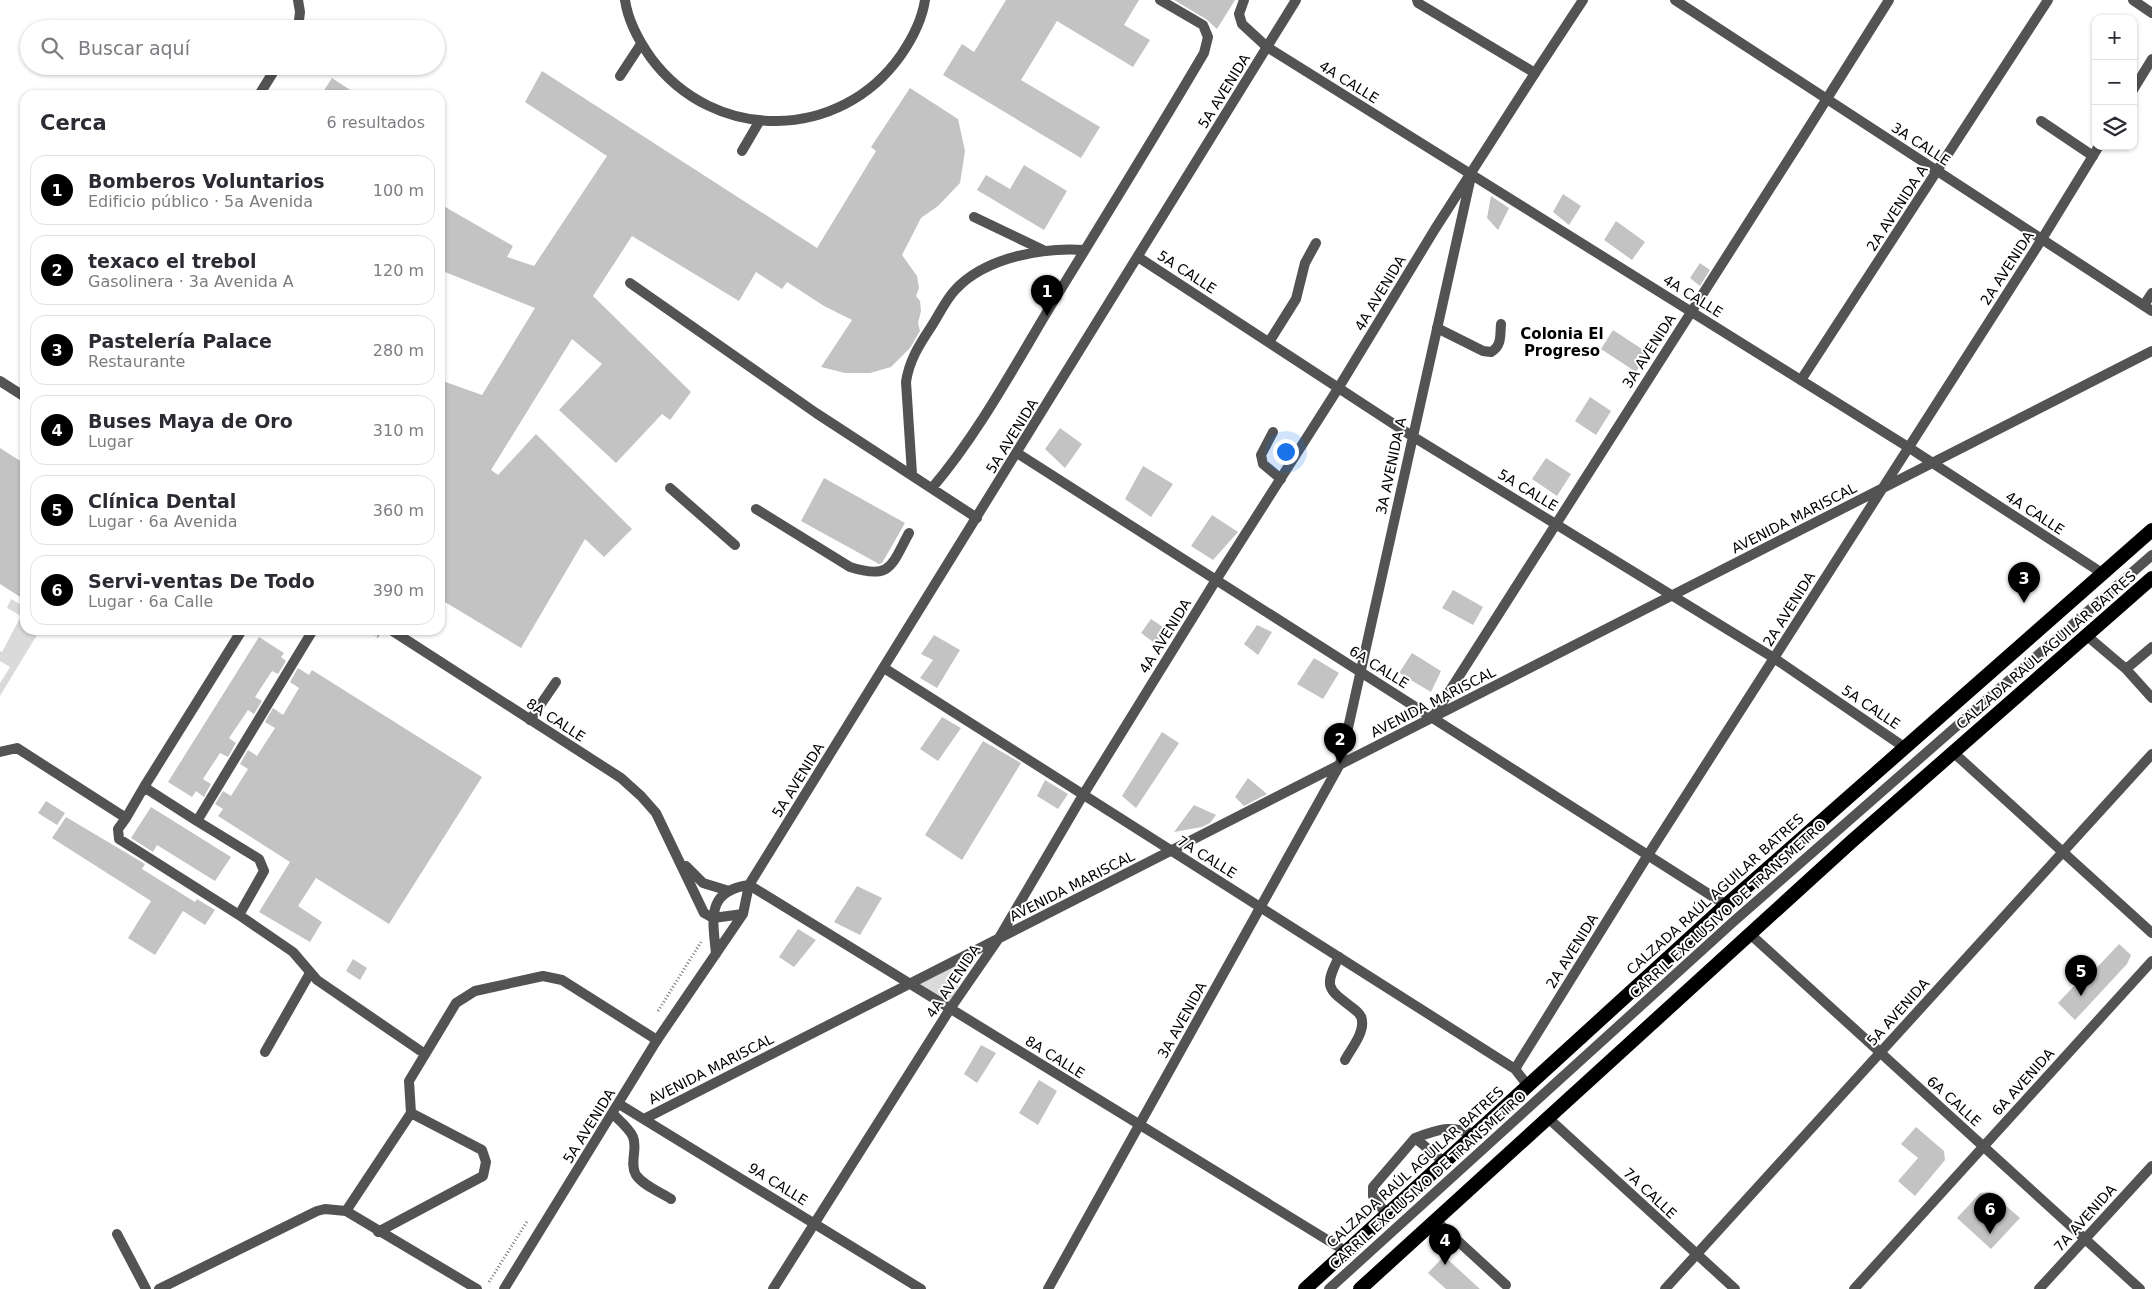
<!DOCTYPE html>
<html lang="es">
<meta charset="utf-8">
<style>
body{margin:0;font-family:"DejaVu Sans",sans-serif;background:#f7f7f7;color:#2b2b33}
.controls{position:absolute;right:15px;top:15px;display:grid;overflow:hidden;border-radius:10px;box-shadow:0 1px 4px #0004}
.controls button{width:45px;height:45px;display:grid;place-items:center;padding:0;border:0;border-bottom:1px solid #e1e1e2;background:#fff;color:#2b2b33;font:25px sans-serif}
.you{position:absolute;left:1285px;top:451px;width:18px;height:18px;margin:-12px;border:4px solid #fff;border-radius:50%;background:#1a73e8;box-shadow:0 0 0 8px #1a73e833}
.badge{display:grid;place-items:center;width:32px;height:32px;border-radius:50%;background:#000;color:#fff;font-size:16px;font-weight:700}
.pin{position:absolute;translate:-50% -41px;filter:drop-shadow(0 1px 2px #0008)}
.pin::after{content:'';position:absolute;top:26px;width:18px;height:15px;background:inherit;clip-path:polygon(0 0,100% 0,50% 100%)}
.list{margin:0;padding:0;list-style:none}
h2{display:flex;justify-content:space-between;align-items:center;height:65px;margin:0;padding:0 20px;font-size:21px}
h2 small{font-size:16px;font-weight:400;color:#7c7c81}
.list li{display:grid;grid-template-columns:32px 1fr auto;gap:15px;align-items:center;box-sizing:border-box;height:70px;margin:0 10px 10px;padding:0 10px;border:1px solid #e1e1e2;border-radius:15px}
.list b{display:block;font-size:19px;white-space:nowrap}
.list p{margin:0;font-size:16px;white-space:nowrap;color:#7c7c81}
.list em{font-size:16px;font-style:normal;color:#7c7c81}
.icon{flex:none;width:28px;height:28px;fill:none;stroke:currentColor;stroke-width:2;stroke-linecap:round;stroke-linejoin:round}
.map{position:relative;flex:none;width:2152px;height:1289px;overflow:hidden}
.search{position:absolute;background:#fff;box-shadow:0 1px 4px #0004;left:20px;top:20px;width:425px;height:55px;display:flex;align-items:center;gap:12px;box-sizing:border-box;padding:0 18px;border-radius:28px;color:#7c7c81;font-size:19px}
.panel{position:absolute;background:#fff;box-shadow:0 1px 4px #0004;left:20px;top:90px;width:425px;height:545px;border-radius:15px}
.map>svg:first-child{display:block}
.green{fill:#dadada}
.building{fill:#c3c3c3}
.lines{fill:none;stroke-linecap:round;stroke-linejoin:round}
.path{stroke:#757575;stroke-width:3;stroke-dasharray:1 2.5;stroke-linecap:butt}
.service{stroke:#535353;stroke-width:10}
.pedestrian{stroke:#535353;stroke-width:10}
.minor{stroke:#535353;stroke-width:10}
.tertiary{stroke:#535353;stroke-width:10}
.trunk{stroke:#000;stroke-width:14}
.labels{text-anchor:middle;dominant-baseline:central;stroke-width:4;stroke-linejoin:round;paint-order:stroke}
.street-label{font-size:14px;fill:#000;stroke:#fff}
.neighbourhood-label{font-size:15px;font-weight:bold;fill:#000;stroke:#fff}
</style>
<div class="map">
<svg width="2152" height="1289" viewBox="0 0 2152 1289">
<rect width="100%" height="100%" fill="#fff"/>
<path class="green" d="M11 599 25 607V630H40L0 696V683L10 667 0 661V651L2 652 21 616 7 608Z
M978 948 949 1004 915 980Z"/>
<path class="building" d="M1006 0H1139L1124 25 1150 40 1133 67 1057 21 1021 80 1100 127 1081 158 943 75 962 44 974 52Z
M1174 0H1235L1217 29 1206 19Z
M542 71 817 248 876 151 871 147 910 88 958 119 965 151 960 183 938 206 921 218 902 255 917 276 919 288 916 296 920 301 921 311 918 323 920 331 910 348 891 367 870 373H845L821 367 852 320 824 306 787 282 782 289 756 272 739 301 632 236 593 296 691 392 670 420 662 414 616 463 559 410 602 364 572 339 491 470 498 475 536 434 632 529 604 557 585 539 521 648 440 599V380L482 395 535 308 440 270V204L513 246 507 257 534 266 607 156 525 102Z
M332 78 358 95H321Z
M1024 165 1067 191 1044 230 977 190 986 175 1010 189Z
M1563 194 1581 206 1569 225 1553 212Z
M1491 196 1509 208 1498 230 1487 218Z
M1616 221 1645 242 1632 260 1604 240Z
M1700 263 1710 270 1700 286 1690 278Z
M1613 330 1648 353 1636 372 1601 349Z
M1590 397 1611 411 1596 435 1575 421Z
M1060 428 1082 444 1065 468 1045 449Z
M0 448 25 464V600L0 584Z
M1546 458 1571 474 1557 496 1532 479Z
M1143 466 1173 484 1151 517 1125 499Z
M824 478 905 523 882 563 879 564 801 521Z
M1212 515 1238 532 1213 560 1191 546Z
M1453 590 1483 607 1473 625 1442 608Z
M1151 619 1169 631 1160 647 1141 633Z
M1257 625 1272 632 1258 655 1244 644Z
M934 635 960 650 937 688 920 678 933 660 921 654Z
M259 637 284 653 281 657 286 661 278 674 272 671 255 697 262 701 254 714 248 710 229 738 236 743 228 757 220 753 203 779 211 784 204 797 196 791 192 797 168 782Z
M1412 653 1441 671 1431 692 1399 673Z
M1314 658 1339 673 1323 699 1297 684Z
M298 668 309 675 312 670 482 777 389 924 316 878 298 906 322 922 310 942 259 912 290 862 218 816 223 809 215 804 223 791 231 796 248 769 240 764 248 750 257 756 275 728 265 722 273 708 283 715 299 688 290 682Z
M942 717 961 728 938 761 920 749Z
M1162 732 1179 743 1136 808 1122 796Z
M983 741 1021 763 962 860 925 835Z
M1248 778 1267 794 1244 806 1235 797Z
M1045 780 1068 794 1058 809 1037 796Z
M46 801 65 813 57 825 38 813Z
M1194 805 1216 815 1210 823 1202 827 1174 832Z
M151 807 231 857 215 881 157 845 153 852 131 838Z
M66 817 145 864 142 869 195 902 197 899 215 910 205 925 183 911 155 955 128 938 151 901 52 838Z
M857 886 882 898 860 935 834 922Z
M798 929 816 940 794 967 779 957Z
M2119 944 2131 955 2127 964 2075 1020 2058 1003 2088 971 2090 975Z
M353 959 367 968 360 980 346 971Z
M981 1045 996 1053 977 1083 964 1074Z
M1039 1080 1057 1091 1038 1125 1019 1113Z
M1916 1127 1944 1151 1945 1160 1915 1196 1898 1181 1918 1158 1901 1144Z
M1990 1192 2020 1218 1991 1249 1957 1218 1980 1193Z
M1444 1256 1480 1289H1446L1428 1273Z"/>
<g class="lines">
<path class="path" d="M369 630 379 637
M658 1011 701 942
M489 1282 528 1220"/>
<path class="service" d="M298 0 300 12 298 29
M1244 0 1239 14 1242 24 1267 47
M620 76 641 44
M259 95 277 66
M2041 121 2093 156
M742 151 759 122
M974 217 1043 250
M630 283 816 413 977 518
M1437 328 1483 351 1491 352C1502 346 1500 335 1501 324
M1269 342 1296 299 1305 263 1316 243
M1273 432 1261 455 1263 464 1281 479
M912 474 906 382C909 361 919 345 931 327 939 315 946 299 956 289 986 257 1044 247 1085 250
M670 488 735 545
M932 488C978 434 1014 367 1050 307 1102 222 1154 138 1204 53L1208 37 1203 25 1160 0
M756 509 850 567C891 580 891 566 909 533
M242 630 144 787 197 821 313 630
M2086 635 2126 669 2152 647
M2126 669 2152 698
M530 720 556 682
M0 752 17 748 126 818 144 787
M126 818 118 829 119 839 239 915 264 871 259 859 197 821
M239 915 293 952 317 980 425 1054
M1339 957C1323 988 1328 989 1354 1009 1358 1012 1362 1016 1362 1021 1364 1034 1350 1050 1345 1060
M265 1052 310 973
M613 1114C619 1120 630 1129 633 1137 638 1149 629 1163 636 1175 644 1186 660 1192 671 1199
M1415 1138C1439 1129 1449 1125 1474 1134
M346 1211 411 1113 409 1081 456 1003 475 991 543 976 562 980 657 1040
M1386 1214 1373 1196V1187L1415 1138 1444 1162
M1435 1220 1506 1285
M378 1232 483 1176 486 1162 482 1150 411 1113
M117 1234 146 1289
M159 1289 317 1211 325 1209 346 1211 477 1289
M1329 1289 1733 922 2152 555"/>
<path class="pedestrian" d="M1675 0 2152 311
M2133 0 2152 13
M1535 73 1583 0
M1799 143 1889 0
M1801 380 2048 0"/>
<path class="minor" d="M625 0C628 21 639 41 651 58 714 143 840 142 901 55 912 39 922 20 925 0
M1267 47 1908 447 2102 573
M2133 90 2152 59
M1138 257 1412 436 1774 658 1904 747
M2144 305 2152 293
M1017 453 1726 905
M884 668 1515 1069 1528 1086
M1433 717 1799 143
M1954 753 2152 933
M749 885 1347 1252
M1515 1069 1648 855 2042 239 2099 146
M619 1104 921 1289
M1547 1117 1735 1289
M646 1118 2152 351
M773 1289 950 1009 999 938 1083 795 1216 580 1339 387 1435 229 1535 73 1418 3 1417 0
M1048 1289 1340 764 1470 181
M1665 1289 2152 754"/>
<path class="tertiary" d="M0 381 25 397
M391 630 621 778 641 796 656 813 704 913 713 918 743 914
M686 866 703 883 729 891
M1750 934 2140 1289
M716 954C713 920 705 891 749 885
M504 1289 657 1040 743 914 749 885 1296 0
M1854 1289 2152 961
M2039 1289 2152 1166"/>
<path class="trunk" d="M1305 1289 1726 905 2152 530
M1360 1289 1851 842 2152 578"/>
</g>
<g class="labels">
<g class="street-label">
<text transform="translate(1349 82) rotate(32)">4A CALLE</text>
<text transform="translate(1224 91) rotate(-58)">5A AVENIDA</text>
<text transform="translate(1921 144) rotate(33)">3A CALLE</text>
<text transform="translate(1897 208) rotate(-57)">2A AVENIDA A</text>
<text transform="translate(2007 268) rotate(-57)">2A AVENIDA</text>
<text transform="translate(1187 272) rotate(33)">5A CALLE</text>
<text transform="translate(1380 293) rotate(-59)">4A AVENIDA</text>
<text transform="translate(1693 296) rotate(32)">4A CALLE</text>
<text transform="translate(1649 351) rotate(-57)">3A AVENIDA</text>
<text transform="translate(1012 436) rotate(-58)">5A AVENIDA</text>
<text transform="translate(1391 466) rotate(-78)">3A AVENIDA A</text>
<text transform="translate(1528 490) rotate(31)">5A CALLE</text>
<text transform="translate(2035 513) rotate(33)">4A CALLE</text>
<text transform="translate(1794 518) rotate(-27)">AVENIDA MARISCAL</text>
<text transform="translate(1789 609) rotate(-58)">2A AVENIDA</text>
<text transform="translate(1165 636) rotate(-58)">4A AVENIDA</text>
<text transform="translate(2046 650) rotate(-41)">CALZADA RAÚL AGUILAR BATRES</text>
<text transform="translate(1379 667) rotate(32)">6A CALLE</text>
<text transform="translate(1433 702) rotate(-27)">AVENIDA MARISCAL</text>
<text transform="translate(1871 707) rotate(34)">5A CALLE</text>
<text transform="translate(556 720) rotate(33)">8A CALLE</text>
<text transform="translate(798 780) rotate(-58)">5A AVENIDA</text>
<text transform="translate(1207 857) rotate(32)">7A CALLE</text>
<text transform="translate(1072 886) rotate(-27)">AVENIDA MARISCAL</text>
<text transform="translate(1715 894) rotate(-42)">CALZADA RAÚL AGUILAR BATRES</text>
<text transform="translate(1728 909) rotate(-42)">CARRIL EXCLUSIVO DE TRANSMETRO</text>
<text transform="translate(1572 951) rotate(-58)">2A AVENIDA</text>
<text transform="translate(953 981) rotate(-56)">4A AVENIDA</text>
<text transform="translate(1898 1012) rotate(-48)">5A AVENIDA</text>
<text transform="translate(1182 1020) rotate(-61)">3A AVENIDA</text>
<text transform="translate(1055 1057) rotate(32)">8A CALLE</text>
<text transform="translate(711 1069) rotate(-27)">AVENIDA MARISCAL</text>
<text transform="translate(2023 1082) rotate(-48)">6A AVENIDA</text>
<text transform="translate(1954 1101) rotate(42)">6A CALLE</text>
<text transform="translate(589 1126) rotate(-58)">5A AVENIDA</text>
<text transform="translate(1415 1167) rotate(-42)">CALZADA RAÚL AGUILAR BATRES</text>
<text transform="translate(1428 1180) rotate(-42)">CARRIL EXCLUSIVO DE TRANSMETRO</text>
<text transform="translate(778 1184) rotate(32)">9A CALLE</text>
<text transform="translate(1650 1193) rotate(43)">7A CALLE</text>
<text transform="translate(2085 1218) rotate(-48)">7A AVENIDA</text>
</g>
<g class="neighbourhood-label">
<text x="1562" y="334">Colonia El<tspan x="1562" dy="17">Progreso</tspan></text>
</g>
</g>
</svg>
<div class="controls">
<button>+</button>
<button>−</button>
<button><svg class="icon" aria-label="layers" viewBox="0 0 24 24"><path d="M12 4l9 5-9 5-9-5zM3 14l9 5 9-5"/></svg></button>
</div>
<div class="you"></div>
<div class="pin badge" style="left:1047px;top:316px">1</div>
<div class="pin badge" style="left:1340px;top:764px">2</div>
<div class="pin badge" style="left:2024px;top:603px">3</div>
<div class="pin badge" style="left:1445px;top:1265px">4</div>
<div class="pin badge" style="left:2081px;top:996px">5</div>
<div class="pin badge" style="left:1990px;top:1234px">6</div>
<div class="search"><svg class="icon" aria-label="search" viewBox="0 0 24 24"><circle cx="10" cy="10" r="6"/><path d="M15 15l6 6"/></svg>Buscar aquí</div>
<section class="panel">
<h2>Cerca<small>6 resultados</small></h2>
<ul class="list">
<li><span class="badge">1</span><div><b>Bomberos Voluntarios</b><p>Edificio público · 5a Avenida</p></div><em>100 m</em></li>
<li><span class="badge">2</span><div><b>texaco el trebol</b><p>Gasolinera · 3a Avenida A</p></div><em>120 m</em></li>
<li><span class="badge">3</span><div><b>Pastelería Palace</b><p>Restaurante</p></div><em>280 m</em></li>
<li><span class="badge">4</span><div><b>Buses Maya de Oro</b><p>Lugar</p></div><em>310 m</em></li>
<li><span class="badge">5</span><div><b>Clínica Dental</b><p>Lugar · 6a Avenida</p></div><em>360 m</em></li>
<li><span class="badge">6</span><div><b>Servi-ventas De Todo</b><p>Lugar · 6a Calle</p></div><em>390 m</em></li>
</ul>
</section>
</div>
